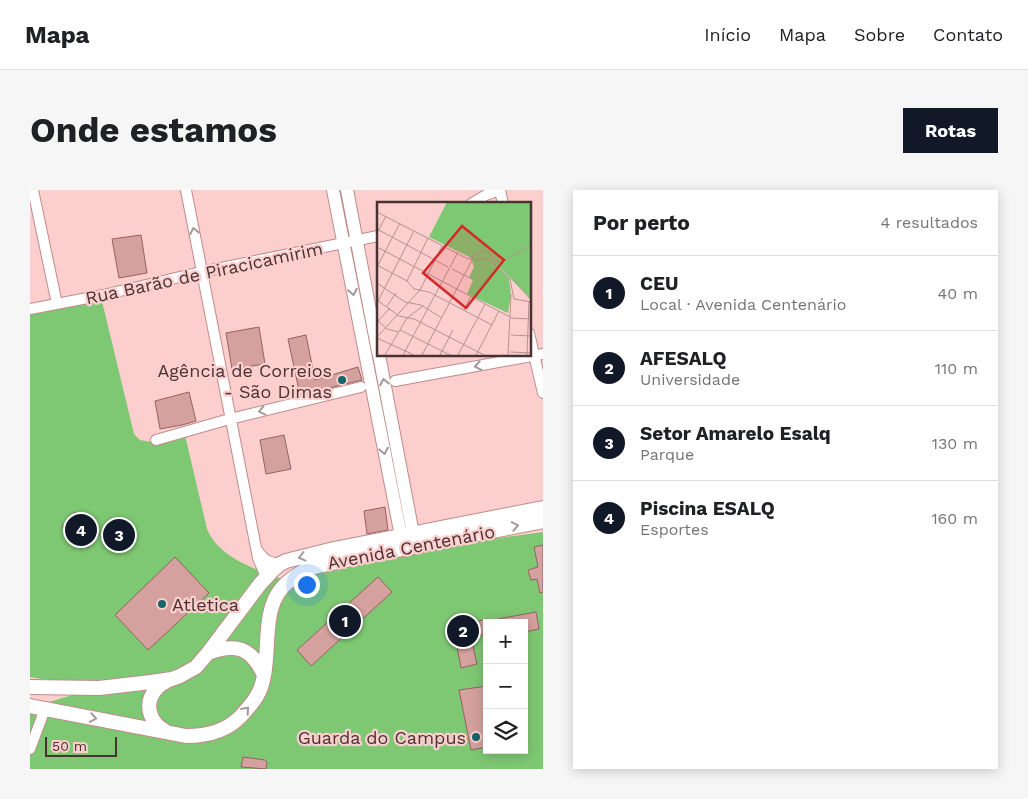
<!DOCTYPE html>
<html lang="pt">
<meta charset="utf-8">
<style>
body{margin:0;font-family:"Work Sans",sans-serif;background:#f6f6f6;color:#202124}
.controls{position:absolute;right:15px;bottom:15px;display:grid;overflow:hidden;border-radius:0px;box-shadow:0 2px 12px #0003}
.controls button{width:45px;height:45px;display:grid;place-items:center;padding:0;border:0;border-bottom:1px solid #e0e0e0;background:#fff;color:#202124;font:25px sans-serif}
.scale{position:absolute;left:15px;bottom:12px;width:72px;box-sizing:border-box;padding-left:5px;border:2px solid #483332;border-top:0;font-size:14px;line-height:18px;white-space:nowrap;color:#483332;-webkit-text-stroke:4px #fccfce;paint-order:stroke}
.you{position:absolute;left:276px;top:394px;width:18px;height:18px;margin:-12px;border:4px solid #fff;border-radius:50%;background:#1a73e8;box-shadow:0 0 0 8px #1a73e833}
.badge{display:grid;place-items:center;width:32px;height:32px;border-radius:50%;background:#111827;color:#fff;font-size:16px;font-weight:700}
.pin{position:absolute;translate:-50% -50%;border:2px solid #fff;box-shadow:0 1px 5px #0006}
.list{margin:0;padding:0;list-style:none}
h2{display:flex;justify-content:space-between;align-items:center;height:65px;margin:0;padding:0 20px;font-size:21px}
h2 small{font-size:16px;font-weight:400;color:#757577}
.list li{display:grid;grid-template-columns:32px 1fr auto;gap:15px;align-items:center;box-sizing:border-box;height:75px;padding:0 20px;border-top:1px solid #e0e0e0}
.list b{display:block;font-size:19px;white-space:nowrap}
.list p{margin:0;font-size:16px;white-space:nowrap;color:#757577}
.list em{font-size:16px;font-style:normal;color:#757577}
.icon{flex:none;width:28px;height:28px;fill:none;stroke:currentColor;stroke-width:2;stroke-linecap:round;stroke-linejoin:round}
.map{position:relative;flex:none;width:513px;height:579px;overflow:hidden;border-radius:0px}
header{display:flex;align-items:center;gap:30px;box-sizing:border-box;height:70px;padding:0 25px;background:#fff;border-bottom:1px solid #e0e0e0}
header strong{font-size:24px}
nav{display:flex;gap:28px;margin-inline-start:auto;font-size:18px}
.intro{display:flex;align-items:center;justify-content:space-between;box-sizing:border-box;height:120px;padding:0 30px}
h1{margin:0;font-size:35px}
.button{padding:12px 22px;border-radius:0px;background:#111827;color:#fff;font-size:18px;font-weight:700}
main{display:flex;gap:30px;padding:0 30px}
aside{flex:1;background:#fff;border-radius:0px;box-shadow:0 2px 12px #0003}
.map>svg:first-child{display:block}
.green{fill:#7fc873;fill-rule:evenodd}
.water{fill:#c883d6;stroke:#a26ba5}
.building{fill:#d5a19f;stroke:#936261}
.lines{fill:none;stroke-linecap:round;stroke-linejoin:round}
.minor-casing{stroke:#bf8b8a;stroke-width:12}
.major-casing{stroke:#bf8b8a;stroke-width:14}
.highway-casing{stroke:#bf8b8a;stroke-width:16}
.minor{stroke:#fff;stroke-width:10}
.major{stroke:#fff;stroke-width:12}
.highway{stroke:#fff;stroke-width:14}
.oneway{stroke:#a49998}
.poi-dot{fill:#166569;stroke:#fccfce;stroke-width:2}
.labels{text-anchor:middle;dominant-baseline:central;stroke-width:4.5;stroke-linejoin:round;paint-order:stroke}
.street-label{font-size:18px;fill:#483332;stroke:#fccfce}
.poi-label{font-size:18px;fill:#483332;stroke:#fccfce;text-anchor:end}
.inset-road{fill:none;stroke:#b49190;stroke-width:1}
.view{fill:#d62828;fill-opacity:0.15;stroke:#d62828;stroke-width:2.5}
.inset-edge{fill:none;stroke:#483332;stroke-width:2.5}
</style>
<header>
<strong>Mapa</strong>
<nav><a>Início</a><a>Mapa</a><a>Sobre</a><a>Contato</a></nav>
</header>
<div class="intro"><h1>Onde estamos</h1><a class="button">Rotas</a></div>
<main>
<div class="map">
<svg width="513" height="579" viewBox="0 0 513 579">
<rect width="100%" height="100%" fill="#fccfce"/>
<path class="green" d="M72 111 104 244 110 250 121 252 155 245 177 339C189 369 229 380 257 391L264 386 400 357 513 342V579H0V517L16 519 19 512 66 498 0 487V122L34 115ZM457 433H494V560H457Z"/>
<path class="water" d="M45 322 70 344 58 358 32 337Z"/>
<path class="building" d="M111 45 117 83 89 88 82 49Z
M229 137 235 174 202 179 196 143Z
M276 145 285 190 328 177 332 190 270 205 258 149Z
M159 202 166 231 152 235 130 239 125 211Z
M254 245 261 279 236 284 230 250Z
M355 317 358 340 337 344 334 321Z
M513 355V402L510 403 507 389 501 390 498 380 508 377 504 357Z
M145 367 179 403 118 460 85 425Z
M348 387 362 402 281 476 267 460Z
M506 422 509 439 494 442V433H469L468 429Z
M457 429V444L441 447 447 474 431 478 426 451 423 452 420 438Z
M457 496V557L441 560 429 500Z
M213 567 235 570 237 572 236 579 211 577Z"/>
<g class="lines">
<g class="minor-casing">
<path id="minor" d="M3 0 27 114
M156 0 228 368 236 387
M470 0 473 14
M441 14 456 5 469 0
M0 119 73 105 171 82 348 46
M499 143 513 203
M365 191 513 164
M126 250 196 230 331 197
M227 360C235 371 238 372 250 374
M0 559 15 519"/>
</g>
<g class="major-casing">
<path id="major" d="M303 0 371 346
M317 0 348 162
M349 165 385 354"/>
</g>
<g class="highway-casing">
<path id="highway" d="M178 463C206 453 221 457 234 485
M0 497 69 498 121 492 142 489 150 486 166 477 178 463 230 394 243 380 250 374 256 371 304 359 513 318
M0 516 156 546C176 546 197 541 211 526 220 516 229 506 232 494 241 466 231 421 252 398 257 392 269 383 276 380 284 376 294 375 302 373L513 331
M134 540C122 534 115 518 122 505 125 499 131 494 137 491"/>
</g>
<use href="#minor" class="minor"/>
<use href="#major" class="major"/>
<use href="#highway" class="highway"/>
</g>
<defs><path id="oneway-chevron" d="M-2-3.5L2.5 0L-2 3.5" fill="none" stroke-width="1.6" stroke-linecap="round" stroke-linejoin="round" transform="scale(1.25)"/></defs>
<g class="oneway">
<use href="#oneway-chevron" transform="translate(164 41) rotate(-101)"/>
<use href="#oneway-chevron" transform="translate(323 102) rotate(79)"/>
<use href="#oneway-chevron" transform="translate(448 176) rotate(170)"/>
<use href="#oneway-chevron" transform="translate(354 192) rotate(-101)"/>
<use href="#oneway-chevron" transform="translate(232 221) rotate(167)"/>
<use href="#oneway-chevron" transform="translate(354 261) rotate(79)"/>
<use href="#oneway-chevron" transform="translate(485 336) rotate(-11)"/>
<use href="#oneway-chevron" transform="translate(272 367) rotate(166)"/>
<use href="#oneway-chevron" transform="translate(216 520) rotate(-49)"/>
<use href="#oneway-chevron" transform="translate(63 528) rotate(10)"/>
</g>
<g class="poi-dot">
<circle cx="312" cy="190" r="5"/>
<circle cx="132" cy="414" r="5"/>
<circle cx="446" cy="547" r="5"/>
</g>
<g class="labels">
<g class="street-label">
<text transform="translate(174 83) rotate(-12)">Rua Barão de Piracicamirim</text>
<text transform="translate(381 357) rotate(-11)">Avenida Centenário</text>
</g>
<g class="poi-label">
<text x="302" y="180">Agência de Correios<tspan x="302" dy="21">- São Dimas</tspan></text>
<text x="142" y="414" text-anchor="start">Atletica</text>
<text x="436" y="547">Guarda do Campus</text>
</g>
</g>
<g transform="translate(347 12)">
<rect width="154" height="154" fill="#fccfce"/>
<path d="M70 0H154V97L118 61 132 77 134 93 131 111 90 92 96 78 92 75 97 65 94 56 52 35Z" fill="#7fc873"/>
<path class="inset-road" d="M0 10 91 57H112L133 77 137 97 154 100M0 27 71 65M0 31 9 14M0 45 133 115M93 56 108 48 122 61M122 62 154 43M0 63 30 79 37 87 52 90 115 123M1 63 23 21M75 67 95 77M135 76 154 98M30 79 51 36M0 81 28 100 44 103 65 116M0 98 22 114 37 117 107 153M0 101 37 29M10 104 19 91M87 108 94 94M134 116 154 117M0 118 10 127 21 130M1 119 13 106M23 128 73 153M134 133 154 134M0 135 43 88 65 44M0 136 37 153M133 150 154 151M8 153 30 116 46 104M26 153 81 50M45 153 95 58M63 153 76 128M81 153 108 102M99 153 122 109M131 153 134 93M150 153 152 99"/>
<path class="view" d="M85 24 127 58 89 106 46 71Z"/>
<rect width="154" height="154" class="inset-edge"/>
</g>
</svg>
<div class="controls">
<button>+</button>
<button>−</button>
<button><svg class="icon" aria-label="layers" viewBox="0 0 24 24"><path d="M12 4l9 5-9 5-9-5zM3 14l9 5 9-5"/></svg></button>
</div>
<div class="scale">50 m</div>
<div class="you"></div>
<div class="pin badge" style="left:315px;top:431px">1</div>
<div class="pin badge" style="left:433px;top:441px">2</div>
<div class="pin badge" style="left:89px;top:345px">3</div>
<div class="pin badge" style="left:51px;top:340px">4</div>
</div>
<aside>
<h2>Por perto<small>4 resultados</small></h2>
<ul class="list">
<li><span class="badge">1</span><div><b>CEU</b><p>Local · Avenida Centenário</p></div><em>40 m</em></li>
<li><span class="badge">2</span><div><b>AFESALQ</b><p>Universidade</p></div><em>110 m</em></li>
<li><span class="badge">3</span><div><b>Setor Amarelo Esalq</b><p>Parque</p></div><em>130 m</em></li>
<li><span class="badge">4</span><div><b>Piscina ESALQ</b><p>Esportes</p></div><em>160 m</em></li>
</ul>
</aside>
</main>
